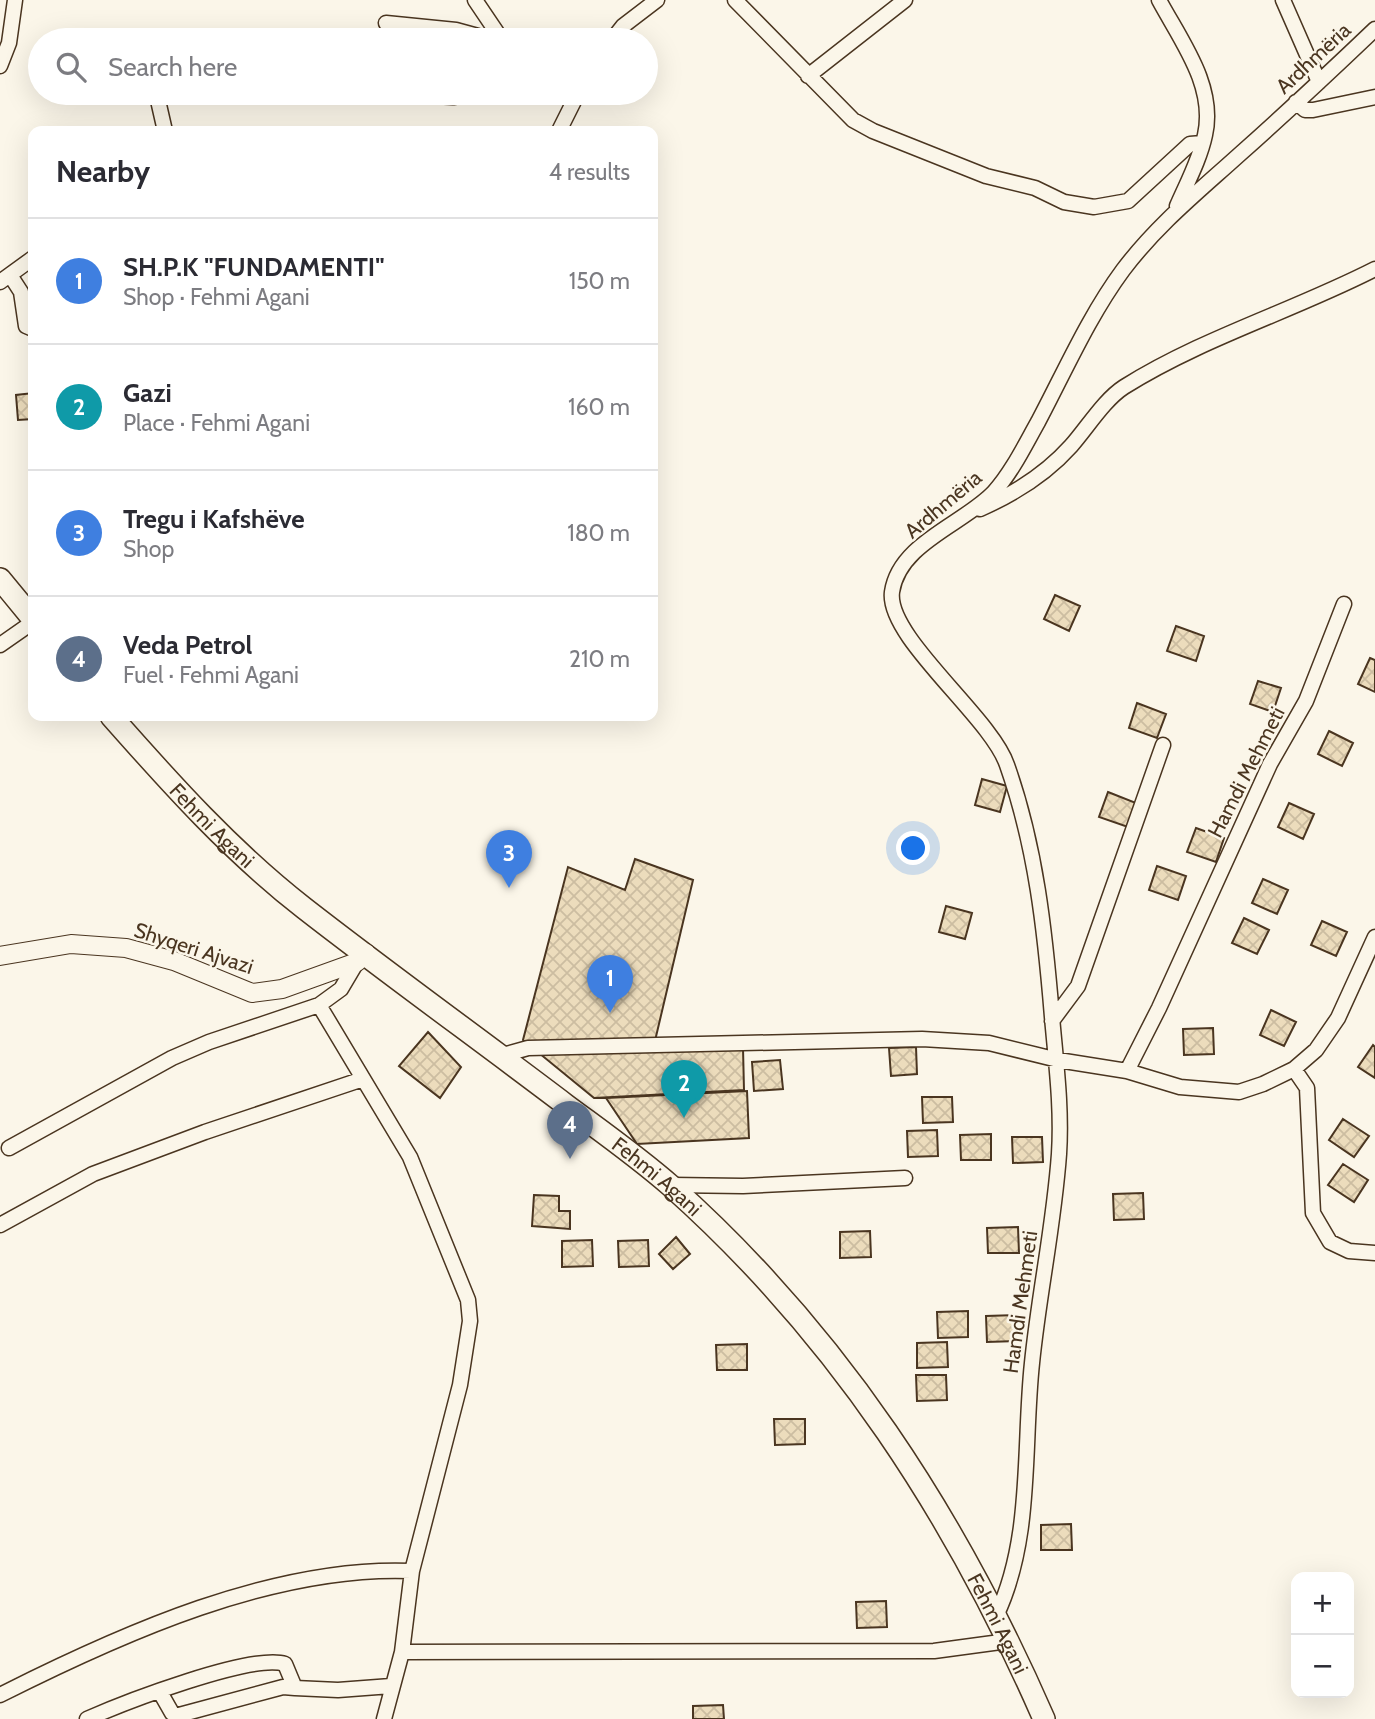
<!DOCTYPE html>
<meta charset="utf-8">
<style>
body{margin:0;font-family:Cabin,sans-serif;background:#f7f7f7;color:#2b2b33}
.controls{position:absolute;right:21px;bottom:21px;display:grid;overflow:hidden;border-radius:14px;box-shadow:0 7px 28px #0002}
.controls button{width:63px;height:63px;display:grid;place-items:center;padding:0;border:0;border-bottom:2px solid #e1e1e2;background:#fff;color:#2b2b33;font:35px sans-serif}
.you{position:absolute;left:914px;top:849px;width:24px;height:24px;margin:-18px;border:5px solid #fff;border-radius:50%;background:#1a73e8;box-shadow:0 0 0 10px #1a73e833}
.badge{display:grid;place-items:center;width:46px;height:46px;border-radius:50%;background:#c62828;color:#fff;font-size:23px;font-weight:700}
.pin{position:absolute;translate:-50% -58px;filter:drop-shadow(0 2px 4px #0008)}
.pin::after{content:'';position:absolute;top:37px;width:24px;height:21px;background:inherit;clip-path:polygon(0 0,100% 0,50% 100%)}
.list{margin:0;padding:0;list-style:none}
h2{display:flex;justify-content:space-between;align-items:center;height:91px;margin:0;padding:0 28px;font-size:30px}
h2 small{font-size:23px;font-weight:400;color:#7c7c81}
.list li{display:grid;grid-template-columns:46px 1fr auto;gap:21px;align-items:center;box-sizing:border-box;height:126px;padding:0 28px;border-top:2px solid #e1e1e2}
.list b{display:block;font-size:26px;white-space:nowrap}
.list p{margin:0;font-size:23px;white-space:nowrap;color:#7c7c81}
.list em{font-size:23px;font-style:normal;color:#7c7c81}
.icon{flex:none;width:38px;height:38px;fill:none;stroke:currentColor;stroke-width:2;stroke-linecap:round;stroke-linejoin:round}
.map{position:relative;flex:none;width:1375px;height:1719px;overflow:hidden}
.search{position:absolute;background:#fff;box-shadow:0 7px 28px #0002;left:28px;top:28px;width:630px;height:77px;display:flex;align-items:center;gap:18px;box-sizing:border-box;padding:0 24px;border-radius:38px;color:#7c7c81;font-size:26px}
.panel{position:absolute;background:#fff;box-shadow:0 7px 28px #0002;left:28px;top:126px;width:630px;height:595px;border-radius:14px}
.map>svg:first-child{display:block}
.building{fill:url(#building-cross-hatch);stroke:#4a3520;stroke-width:2}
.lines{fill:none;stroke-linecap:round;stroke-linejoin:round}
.minor-casing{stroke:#4a3520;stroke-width:17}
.tertiary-casing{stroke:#4a3520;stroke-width:20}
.primary-casing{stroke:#4a3520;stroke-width:24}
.minor{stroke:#fbf6e9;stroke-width:14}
.tertiary{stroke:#fbf6e9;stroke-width:18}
.primary{stroke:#fbf6e9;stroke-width:21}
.labels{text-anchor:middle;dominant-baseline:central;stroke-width:5;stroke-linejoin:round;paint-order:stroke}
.street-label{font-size:21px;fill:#4a3520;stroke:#fbf6e9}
</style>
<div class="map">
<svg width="1375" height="1719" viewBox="0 0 1375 1719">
<defs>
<pattern id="building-cross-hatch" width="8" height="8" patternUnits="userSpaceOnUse" patternTransform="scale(1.75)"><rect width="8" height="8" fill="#ecdcbc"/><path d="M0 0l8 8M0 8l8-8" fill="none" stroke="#ccbda1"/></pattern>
</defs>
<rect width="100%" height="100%" fill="#fbf6e9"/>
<path class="building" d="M33 393V419L18 420 16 395Z
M1055 595 1080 606 1069 631 1044 619Z
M1176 626 1204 636 1196 661 1167 651Z
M1370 658 1375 660V692L1358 684Z
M1258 681 1281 688 1273 712 1250 704Z
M1137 703 1166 714 1157 738 1129 728Z
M1329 731 1353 743 1342 766 1318 754Z
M982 779 1007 786 1000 812 975 805Z
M1108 792 1136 803 1128 827 1099 817Z
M1289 803 1314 814 1303 839 1278 827Z
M1196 828 1224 838 1216 862 1187 852Z
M635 859 693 880 654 1045 743 1048 744 1090 594 1098 523 1040 568 867 625 890Z
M1157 866 1186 876 1178 900 1149 890Z
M1263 879 1288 890 1277 914 1252 903Z
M946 906 972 913 965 939 939 932Z
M1244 918 1269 930 1257 954 1232 943Z
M1322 921 1347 932 1336 956 1311 945Z
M1271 1010 1296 1022 1284 1046 1260 1035Z
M1213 1028 1214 1054 1184 1055 1183 1029Z
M428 1032 461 1067 440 1098 399 1066Z
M1373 1045 1375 1047V1078L1358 1067Z
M916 1047 917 1074 891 1076 889 1048Z
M780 1060 783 1089 754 1091 752 1062Z
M747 1091 749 1138 637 1144 606 1098Z
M922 1097H952L953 1122 923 1123Z
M1343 1119 1369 1136 1354 1157 1329 1140Z
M937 1130 938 1156 908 1157 907 1131Z
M991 1134V1160H961L960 1135Z
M1012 1137H1042L1043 1162 1013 1163Z
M1343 1164 1368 1180 1354 1202 1328 1185Z
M1143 1193 1144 1219 1114 1220 1113 1194Z
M534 1195 559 1196V1211H570V1229L532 1226Z
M1018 1227 1019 1253H988L987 1228Z
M870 1231 871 1257 840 1258V1232Z
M676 1237 690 1254 673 1269 659 1254Z
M592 1240 593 1266 562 1267V1241Z
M648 1240 649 1266 619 1267 618 1241Z
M968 1311V1337L938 1338 937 1312Z
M1017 1315V1341L987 1342 986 1316Z
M947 1342 948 1367 917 1368V1343Z
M747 1344V1370H717L716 1345Z
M916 1375H946L947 1400 917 1401Z
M774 1419H805V1444L775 1445Z
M1071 1524 1072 1550H1041V1525Z
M886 1601 887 1627 857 1628 856 1602Z
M723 1705 724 1719H693V1706Z"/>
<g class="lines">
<g class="minor-casing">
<path id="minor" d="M475 0 502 40
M735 0 853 120 873 131 986 176 1035 188 1064 202 1094 207 1128 201 1190 144 1202 143
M1159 0C1181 41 1216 86 1205 135 1200 159 1187 183 1177 206
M1283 0 1319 82
M386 23 456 30 478 36 481 40
M612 40 623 26 657 0
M0 66 9 43 15 0
M808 76 905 0
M160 93 157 96 165 131
M380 93 453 97 478 93
M1296 102 1305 110H1313L1375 97
M559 131 578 93
M10 275 21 292 26 326 33 329
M0 282 33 258
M980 509C1014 494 1046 474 1071 446 1087 428 1104 400 1124 387 1202 338 1293 311 1375 269
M0 645 33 622
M319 1005 410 1157 468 1300 470 1321 460 1385 412 1571 402 1652 384 1719
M1052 1021 1078 986 1163 745
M503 1055 528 1048 922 1039 989 1043 1058 1060 1127 1071 1180 1087 1239 1092 1263 1084 1294 1069 1316 1050 1338 1018 1375 937
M1294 1069 1307 1088 1313 1213 1330 1242 1349 1251 1375 1253
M1127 1071 1159 1008 1270 764 1306 701 1344 604
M9 1148 172 1058 209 1042 319 1005 341 989 357 962
M671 1185 743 1186 905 1178
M0 1225 93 1174 205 1132 363 1079
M996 1616C1033 1539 1023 1447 1032 1363 1039 1293 1054 1225 1059 1154 1062 1108 1056 1063 1052 1017 1045 931 1036 847 1007 765 991 717 886 637 892 592 899 543 964 524 994 492 1012 472 1025 445 1038 422 1065 371 1089 316 1123 270 1157 225 1198 192 1240 154 1286 113 1331 71 1375 29
M402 1652 934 1651 1008 1641
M160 1692 172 1713 179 1715 283 1687 295 1688
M0 1695C121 1634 274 1565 412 1571
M87 1719C123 1703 252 1653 285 1664L295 1688 338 1690 391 1686"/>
</g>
<g class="tertiary-casing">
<path id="tertiary" d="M0 956 71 944 126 948 174 961 252 993 282 989 357 962 366 953"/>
</g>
<g class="primary-casing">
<g id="primary">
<path d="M0 579 33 619"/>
<path id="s1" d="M111 716C171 784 232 852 304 908 390 975 479 1039 566 1105 601 1131 638 1157 671 1186 838 1335 955 1515 1044 1719"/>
</g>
</g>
<use href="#minor" class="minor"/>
<use href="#tertiary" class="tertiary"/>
<use href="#primary" class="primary"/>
</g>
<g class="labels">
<g class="street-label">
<text transform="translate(1313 58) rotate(-43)">Ardhmëria</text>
<text transform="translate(943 504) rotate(-40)">Ardhmëria</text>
<text transform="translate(1246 772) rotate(-63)">Hamdi Mehmeti</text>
<text stroke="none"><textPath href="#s1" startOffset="149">Fehmi Agani</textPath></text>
<text transform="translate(194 948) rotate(18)">Shyqeri Ajvazi</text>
<text stroke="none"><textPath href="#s1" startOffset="716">Fehmi Agani</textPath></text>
<text transform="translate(1020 1302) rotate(-82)">Hamdi Mehmeti</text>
<text stroke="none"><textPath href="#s1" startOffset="1283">Fehmi Agani</textPath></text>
</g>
</g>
</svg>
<div class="controls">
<button>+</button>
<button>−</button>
</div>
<div class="you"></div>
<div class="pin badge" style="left:610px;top:1013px;background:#3f7fe0">1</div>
<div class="pin badge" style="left:684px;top:1118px;background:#0f9aa8">2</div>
<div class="pin badge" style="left:509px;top:888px;background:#3f7fe0">3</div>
<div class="pin badge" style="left:570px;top:1159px;background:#5c6f8a">4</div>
<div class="search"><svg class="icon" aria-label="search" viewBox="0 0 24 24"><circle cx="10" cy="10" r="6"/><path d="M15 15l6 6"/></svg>Search here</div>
<section class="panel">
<h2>Nearby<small>4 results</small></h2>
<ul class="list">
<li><span class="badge" style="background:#3f7fe0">1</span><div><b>SH.P.K &quot;FUNDAMENTI&quot;</b><p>Shop · Fehmi Agani</p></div><em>150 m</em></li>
<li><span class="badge" style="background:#0f9aa8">2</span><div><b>Gazi</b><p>Place · Fehmi Agani</p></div><em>160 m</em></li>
<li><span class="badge" style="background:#3f7fe0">3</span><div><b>Tregu i Kafshëve</b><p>Shop</p></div><em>180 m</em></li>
<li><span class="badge" style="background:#5c6f8a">4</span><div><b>Veda Petrol</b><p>Fuel · Fehmi Agani</p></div><em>210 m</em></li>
</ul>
</section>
</div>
